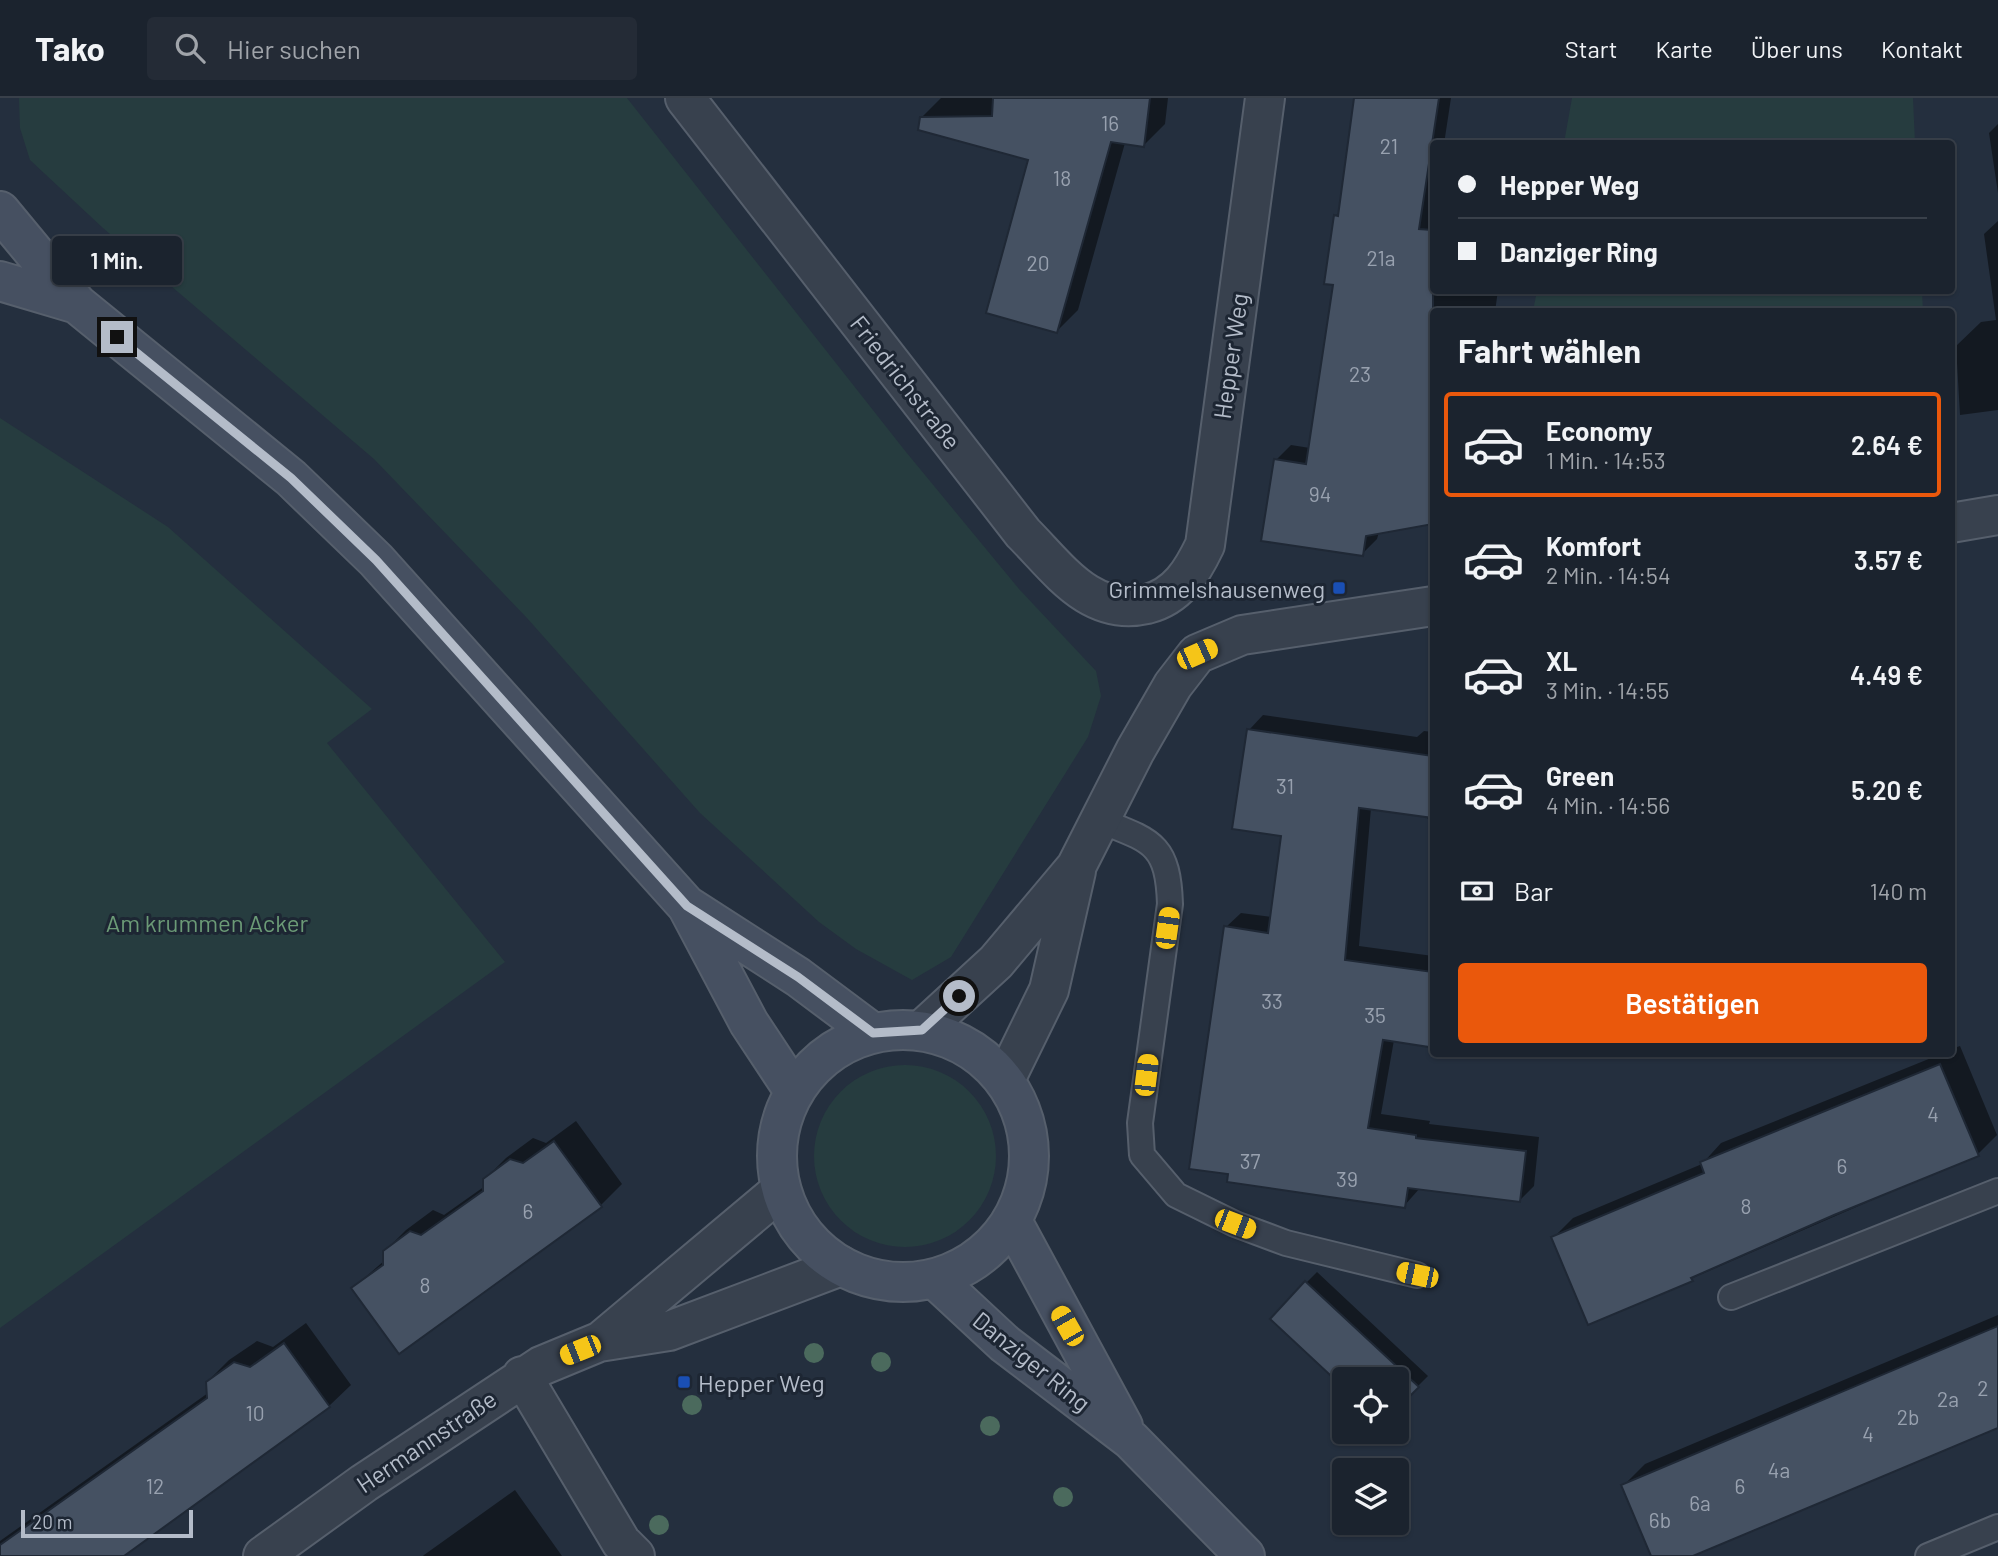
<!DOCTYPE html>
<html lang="de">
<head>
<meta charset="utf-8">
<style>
	body { margin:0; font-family:Barlow,sans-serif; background:#242b36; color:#f1f3f6; height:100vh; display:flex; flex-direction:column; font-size:26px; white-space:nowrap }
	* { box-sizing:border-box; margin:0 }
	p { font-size:23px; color:#a0a4aa }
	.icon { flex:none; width:38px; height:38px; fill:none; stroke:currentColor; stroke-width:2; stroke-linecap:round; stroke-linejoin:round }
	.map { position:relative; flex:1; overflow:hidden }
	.panel { position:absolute; left:1430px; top:210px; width:525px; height:749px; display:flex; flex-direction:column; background:#1b232e; border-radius:7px; box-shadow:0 2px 5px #0004,0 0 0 2px #39404a }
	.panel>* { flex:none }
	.banner { position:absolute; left:1430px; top:42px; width:525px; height:154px; border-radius:7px; box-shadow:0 2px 5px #0004,0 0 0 2px #39404a; display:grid; align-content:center; height:154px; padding:0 28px; background:#1b232e }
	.tools { position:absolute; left:1332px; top:1269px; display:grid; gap:14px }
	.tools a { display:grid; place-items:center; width:77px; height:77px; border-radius:7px; background:#1b232e; box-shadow:0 2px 5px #0004,0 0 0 2px #39404a; font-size:35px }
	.scale { position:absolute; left:21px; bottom:18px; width:172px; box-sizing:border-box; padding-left:7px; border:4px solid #b4bcc9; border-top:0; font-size:19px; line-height:24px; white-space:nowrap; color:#b4bcc9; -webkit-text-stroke:5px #1d2633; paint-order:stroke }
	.end { position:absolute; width:32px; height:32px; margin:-16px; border:9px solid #b4bcc9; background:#111; box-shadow:0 0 0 4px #111 }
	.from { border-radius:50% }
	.bubble { position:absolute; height:49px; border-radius:7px; background:#1b232e; box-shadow:0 2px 5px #0004,0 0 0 2px #39404a; font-size:23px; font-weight:600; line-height:49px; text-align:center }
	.car { position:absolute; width:21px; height:42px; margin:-21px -10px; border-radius:9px; box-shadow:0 0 5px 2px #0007; background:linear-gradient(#f5c518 24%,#345 0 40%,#f5c518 0 76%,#345 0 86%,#f5c518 0) }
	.banner b { display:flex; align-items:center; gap:24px; height:66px; font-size:26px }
	.banner b+b { border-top:2px solid #39404a }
	.banner i { width:18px; height:18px; background:#f1f3f6 }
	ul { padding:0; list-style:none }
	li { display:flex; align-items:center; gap:21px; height:105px; margin:0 14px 10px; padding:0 14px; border:4px solid transparent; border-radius:7px }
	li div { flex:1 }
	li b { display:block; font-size:26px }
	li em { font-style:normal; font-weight:600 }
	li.active { border-color:#ea580c }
	li>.icon { width:63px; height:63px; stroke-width:1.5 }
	h2 { padding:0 28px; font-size:32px; line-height:84px }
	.pay { display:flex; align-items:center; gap:18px; height:77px; padding:0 28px; font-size:26px }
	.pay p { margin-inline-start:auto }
	.primary-button { display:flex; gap:14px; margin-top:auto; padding:14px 28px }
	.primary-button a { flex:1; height:80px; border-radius:7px; background:#ea580c; color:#fff; font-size:28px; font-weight:600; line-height:80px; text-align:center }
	header { display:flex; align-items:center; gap:42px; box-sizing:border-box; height:98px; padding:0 35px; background:#1b232e; border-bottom:2px solid #39404a }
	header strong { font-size:33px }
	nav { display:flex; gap:38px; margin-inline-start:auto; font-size:24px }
	.search { width:490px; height:63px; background:#242b36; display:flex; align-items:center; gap:18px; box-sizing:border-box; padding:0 24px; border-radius:7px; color:#a0a4aa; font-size:26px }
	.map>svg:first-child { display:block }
	.green { fill:#263c3f }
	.shadow { fill:#0007 }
	.building { fill:#455162; stroke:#1f2835; stroke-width:2 }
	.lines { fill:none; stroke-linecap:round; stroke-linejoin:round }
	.lane-casing { stroke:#565f6c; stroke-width:28 }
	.street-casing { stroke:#565f6c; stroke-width:42 }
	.secondary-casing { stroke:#565f6c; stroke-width:42 }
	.lane { stroke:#38414e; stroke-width:24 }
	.street { stroke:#38414e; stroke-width:38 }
	.secondary { stroke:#465061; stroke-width:38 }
	.tree { fill:#4b6a5d }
	.route { stroke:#b4bcc9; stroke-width:9 }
	.transit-dot { fill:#1a4fb4; stroke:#1d2633; stroke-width:2.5 }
	.labels { text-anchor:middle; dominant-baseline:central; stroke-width:6; stroke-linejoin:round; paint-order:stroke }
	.number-label { font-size:21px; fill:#98a1af }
	.street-label { font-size:24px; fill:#b4bcc9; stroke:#1d2633 }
	.poi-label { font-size:24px; fill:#b4bcc9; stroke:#1d2633; text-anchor:end }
	.park-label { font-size:24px; fill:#6b9a76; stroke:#1d2633 }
</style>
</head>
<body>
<header>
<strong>Tako</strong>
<div class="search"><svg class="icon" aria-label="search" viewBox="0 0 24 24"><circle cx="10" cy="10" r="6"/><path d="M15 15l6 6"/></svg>Hier suchen</div>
<nav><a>Start</a><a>Karte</a><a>Über uns</a><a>Kontakt</a></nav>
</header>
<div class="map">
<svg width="1998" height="1458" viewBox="0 0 1998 1458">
	<rect width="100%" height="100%" fill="#242f3e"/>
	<path class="green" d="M19,0H627L906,354L1019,491L1096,573L1101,598L1088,639L951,859L912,882L856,851L819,824L700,715L527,520L374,361L103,130L30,62L20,30Z
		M1572,0H1913L1915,45H1564Z
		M1537,193H1922L1923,213H1533Z
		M0,320L168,429L372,611L327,645L505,864L0,1230Z
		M814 1058a91 91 0 1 1 182 0a91 91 0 1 1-182 0Z"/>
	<path class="shadow" d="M941,0H1168L1165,26L1144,47L1125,45L1078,212L1057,233L1030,61L921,20Z
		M1355,0H1451L1444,46H1433V192H1498L1495,214H1433V424L1379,434L1377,441L1362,456L1276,362L1291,347L1310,350L1335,186V118L1340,114Z
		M1998,26V95L1989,35Z
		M1998,123V312L1960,317L1956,248L1981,224L1996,222L1984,136Z
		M1263,617L1417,639L1424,633L1433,634V728L1426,718L1371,710L1359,848L1433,858V941L1428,947L1394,942L1381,1016L1430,1023L1429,1026L1539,1039L1534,1088L1520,1102L1420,1090L1404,1108L1226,829L1241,815L1272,819L1283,736L1249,632Z
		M1960,948L1997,1037L1978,1056L1589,1225L1553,1140L1573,1120L1702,1066L1721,1045L1941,956H1951V951Z
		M576,1023L622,1086L601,1107L353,1190L385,1162L384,1154L406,1132L433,1112L444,1117L485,1088L484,1082L506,1060L533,1040L546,1045Z
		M1317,1174L1428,1278L1396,1310V1281H1344V1287L1306,1185Z
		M1998,1217V1329L1688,1458H1653L1623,1388L1645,1366Z
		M306,1225L351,1287L329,1308L122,1458H0V1443L208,1295L207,1284L229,1262L257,1243L273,1249Z
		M515,1392L562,1458H423L424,1457Z"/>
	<path class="building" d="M993,0H1150L1144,49L1111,44L1057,235L986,215L1028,62L918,32L920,19L992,18Z
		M1354,0H1439L1419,131L1433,132V426L1366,438L1363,458L1261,443L1274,361L1306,366L1333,187L1324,186L1334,117L1338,118Z
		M1247,631L1433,658V720L1359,710L1345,862L1433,874V917L1429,949L1383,942L1368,1030L1416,1037V1040L1526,1053L1520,1104L1408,1090L1405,1110L1227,1084L1228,1076L1189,1071L1224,828L1268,835L1281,738L1232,731Z
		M1940,966L1979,1058L1834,1117L1691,1180L1693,1183L1588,1227L1551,1139L1704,1075L1700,1064Z
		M554,1043L602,1109L399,1256L351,1190L383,1167V1153L410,1133L421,1137L483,1093V1081L510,1061L523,1065Z
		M1305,1183L1419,1289L1396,1312V1281H1344V1290L1270,1221Z
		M1998,1228V1330L1693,1458H1651L1621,1387Z
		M284,1245L330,1309L124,1458H0V1447L207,1300L206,1284L234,1264L250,1269Z"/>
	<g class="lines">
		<defs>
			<path id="lane" d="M1101,723C1152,743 1168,746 1170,806L1140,1025L1142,1057L1176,1097L1235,1126L1286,1145L1417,1177
				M1731,1199L1998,1093
				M1928,1458L1998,1429"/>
			<path id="street" d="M685,0L1023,435C1059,471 1090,519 1147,506C1178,498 1192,474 1205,447L1265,0
				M1951,425L1998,417
				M922,932L996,864L1076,769L1135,653L1173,587L1197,556L1242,537L1433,508
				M1005,982L1049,892L1076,773
				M601,1243L781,1092
				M522,1278L621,1444L635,1458
				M263,1458L364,1385L541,1268L599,1244L669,1233L841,1168"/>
			<path id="secondary" d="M0,113L77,206L291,380L376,462L687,808L749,925L794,993
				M0,183L77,206
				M689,809L798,879L873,935
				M777 1058a126 126 0 1 1 252 0a126 126 0 1 1-252 0Z
				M1012,1123L1123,1328
				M935,1181L1005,1246L1131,1342L1245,1458"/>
		</defs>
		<use href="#lane" class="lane-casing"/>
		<use href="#street" class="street-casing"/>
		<use href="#secondary" class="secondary-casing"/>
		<use href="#lane" class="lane"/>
		<use href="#street" class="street"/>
		<use href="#secondary" class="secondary"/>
	</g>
	<g class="tree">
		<circle cx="814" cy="1255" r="10"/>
		<circle cx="881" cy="1264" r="10"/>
		<circle cx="692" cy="1307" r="10"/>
		<circle cx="990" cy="1328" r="10"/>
		<circle cx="1063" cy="1399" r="10"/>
		<circle cx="659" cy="1427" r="10"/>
	</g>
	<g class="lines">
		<path class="route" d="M117,239L291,380L376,462L687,808L798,879L873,935L922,932L959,898"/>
	</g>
	<g class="transit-dot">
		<rect x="1332" y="483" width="14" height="14" rx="3.5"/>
		<rect x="677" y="1277" width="14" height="14" rx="3.5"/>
	</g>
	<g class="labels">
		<g class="number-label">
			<text x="1110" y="24">16</text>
			<text x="1389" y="47">21</text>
			<text x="1062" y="79">18</text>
			<text x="1381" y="159">21a</text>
			<text x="1038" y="164">20</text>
			<text x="1360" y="275">23</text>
			<text x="1320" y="395">94</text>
			<text x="1285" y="687">31</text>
			<text x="1272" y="902">33</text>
			<text x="1375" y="916">35</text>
			<text x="1933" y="1015">4</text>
			<text x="1250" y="1062">37</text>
			<text x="1842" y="1067">6</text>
			<text x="1347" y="1080">39</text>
			<text x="1746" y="1107">8</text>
			<text x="528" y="1112">6</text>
			<text x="425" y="1186">8</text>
			<text x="1983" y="1289">2</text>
			<text x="1948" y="1300">2a</text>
			<text x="255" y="1314">10</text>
			<text x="1908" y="1318">2b</text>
			<text x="1868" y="1335">4</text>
			<text x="1779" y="1371">4a</text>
			<text x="155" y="1387">12</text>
			<text x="1740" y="1387">6</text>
			<text x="1700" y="1404">6a</text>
			<text x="1660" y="1421">6b</text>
		</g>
		<g class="street-label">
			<text transform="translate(1230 258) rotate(-82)">Hepper Weg</text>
			<text transform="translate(906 284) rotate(52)">Friedrichstraße</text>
			<text transform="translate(1032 1263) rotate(39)">Danziger Ring</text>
			<text transform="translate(426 1343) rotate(-34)">Hermannstraße</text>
		</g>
		<g class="poi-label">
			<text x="1325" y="490">Grimmelshausenweg</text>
			<text x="698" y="1284" text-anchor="start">Hepper Weg</text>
		</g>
		<g class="park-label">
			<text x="207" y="824">Am krummen Acker</text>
		</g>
	</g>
</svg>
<div class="tools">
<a><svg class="icon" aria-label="locate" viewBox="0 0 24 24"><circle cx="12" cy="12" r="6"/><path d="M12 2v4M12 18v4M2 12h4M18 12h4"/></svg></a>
<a><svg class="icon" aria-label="layers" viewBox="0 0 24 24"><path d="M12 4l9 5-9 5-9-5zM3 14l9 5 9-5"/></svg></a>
</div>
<div class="scale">20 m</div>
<i class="end from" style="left:959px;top:898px"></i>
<i class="end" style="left:117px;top:239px"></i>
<div class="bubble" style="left:52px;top:138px;width:130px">1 Min.</div>
<i class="car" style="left:1197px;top:556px;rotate:66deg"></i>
<i class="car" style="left:1167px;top:830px;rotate:8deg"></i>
<i class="car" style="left:1146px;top:977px;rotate:7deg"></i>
<i class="car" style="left:1235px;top:1126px;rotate:111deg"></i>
<i class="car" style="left:1417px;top:1177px;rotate:282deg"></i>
<i class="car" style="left:1067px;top:1228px;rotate:330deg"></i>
<i class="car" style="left:580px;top:1252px;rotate:248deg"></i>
<div class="banner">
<b><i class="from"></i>Hepper Weg</b>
<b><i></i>Danziger Ring</b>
</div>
<section class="panel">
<h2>Fahrt wählen</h2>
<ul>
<li class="active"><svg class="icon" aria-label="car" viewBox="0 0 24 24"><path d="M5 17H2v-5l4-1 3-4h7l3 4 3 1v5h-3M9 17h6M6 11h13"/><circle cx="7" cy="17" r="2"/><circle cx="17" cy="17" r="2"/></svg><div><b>Economy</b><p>1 Min. · 14:53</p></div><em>2.64 €</em></li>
<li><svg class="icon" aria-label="car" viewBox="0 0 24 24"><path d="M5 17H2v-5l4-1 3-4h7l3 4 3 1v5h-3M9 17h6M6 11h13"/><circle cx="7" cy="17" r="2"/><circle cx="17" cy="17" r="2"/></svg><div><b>Komfort</b><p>2 Min. · 14:54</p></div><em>3.57 €</em></li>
<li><svg class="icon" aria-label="car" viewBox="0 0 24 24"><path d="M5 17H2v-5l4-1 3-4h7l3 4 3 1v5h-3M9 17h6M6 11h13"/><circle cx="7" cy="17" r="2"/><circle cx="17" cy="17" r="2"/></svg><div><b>XL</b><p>3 Min. · 14:55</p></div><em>4.49 €</em></li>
<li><svg class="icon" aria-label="car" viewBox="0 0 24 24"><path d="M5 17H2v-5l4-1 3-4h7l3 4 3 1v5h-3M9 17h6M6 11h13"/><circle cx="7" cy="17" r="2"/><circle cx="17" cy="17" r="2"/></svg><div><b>Green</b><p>4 Min. · 14:56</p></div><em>5.20 €</em></li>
</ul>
<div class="pay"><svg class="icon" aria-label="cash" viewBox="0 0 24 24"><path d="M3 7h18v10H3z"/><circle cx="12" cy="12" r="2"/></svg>Bar<p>140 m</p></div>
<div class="primary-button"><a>Bestätigen</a></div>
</section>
</div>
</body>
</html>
